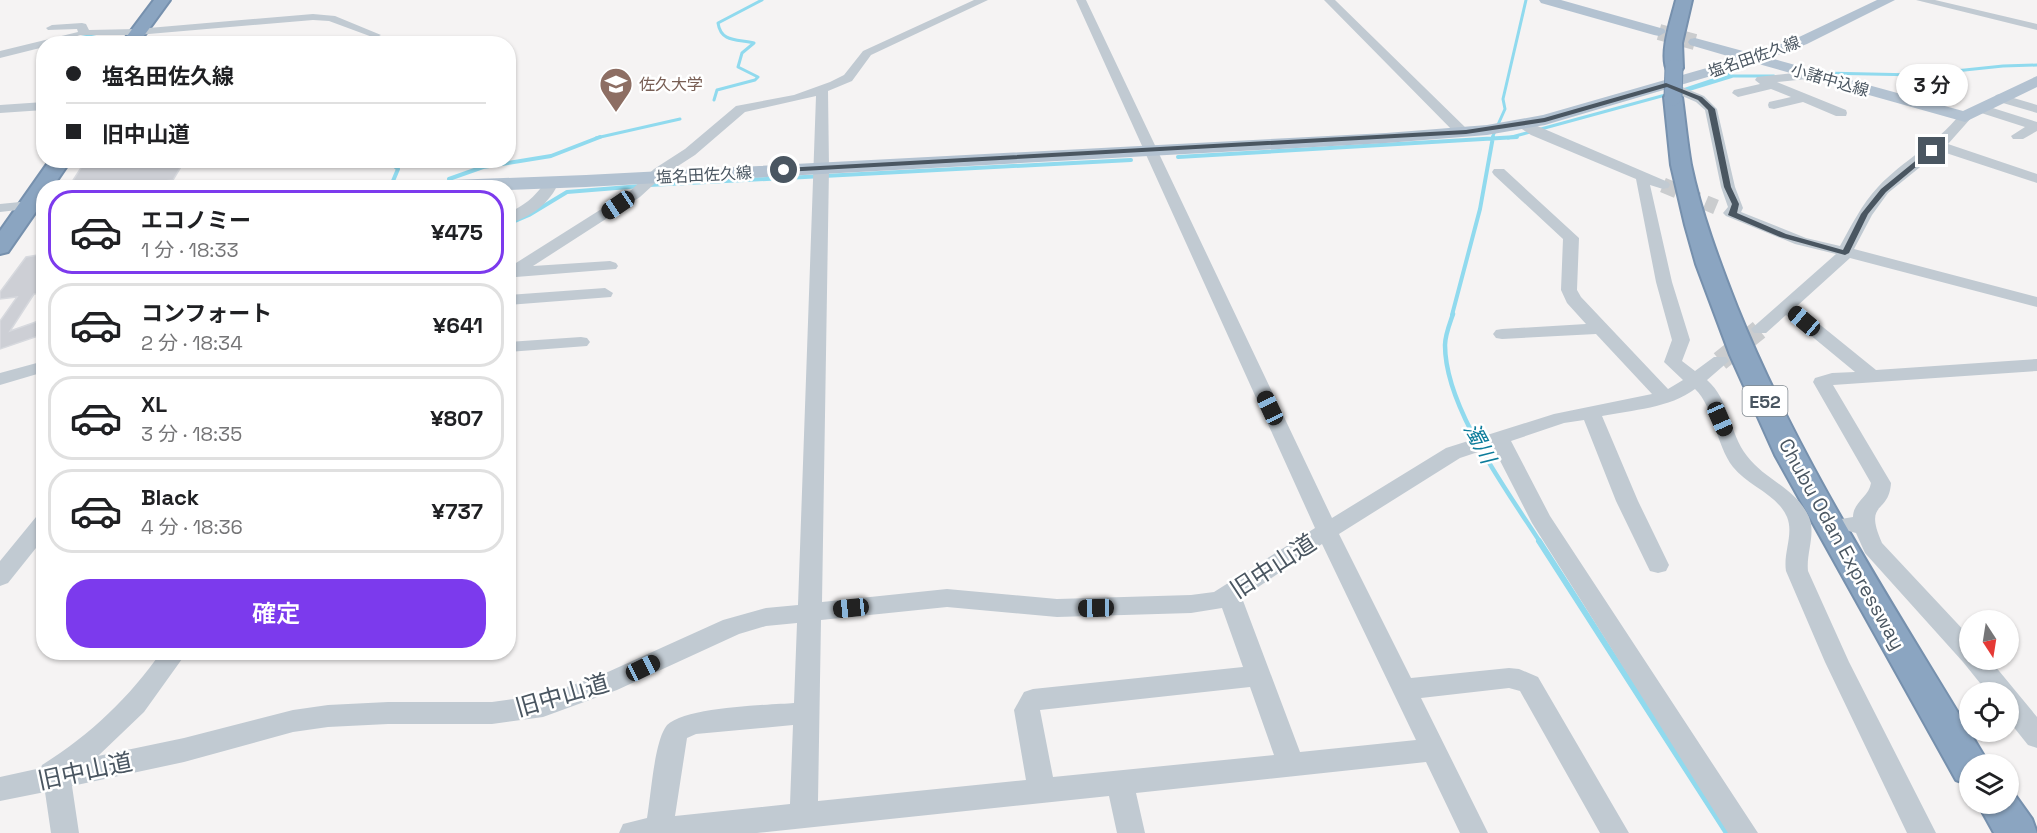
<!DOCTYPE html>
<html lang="ja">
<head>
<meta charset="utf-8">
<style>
	body { margin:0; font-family:"Space Grotesk","Noto Sans JP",sans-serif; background:#f2f2f2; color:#202124; height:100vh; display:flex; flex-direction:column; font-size:22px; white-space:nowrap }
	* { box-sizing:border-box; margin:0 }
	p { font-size:20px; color:#757577 }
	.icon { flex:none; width:33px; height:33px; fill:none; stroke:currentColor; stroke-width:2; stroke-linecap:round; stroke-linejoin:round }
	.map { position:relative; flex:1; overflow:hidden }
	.sheet { position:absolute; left:36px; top:180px; width:480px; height:480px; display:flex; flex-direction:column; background:#fff; border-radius:24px; box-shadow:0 2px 4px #0004 }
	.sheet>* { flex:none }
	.banner { position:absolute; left:36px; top:36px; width:480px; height:132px; border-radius:24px; box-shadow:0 2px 4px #0004; display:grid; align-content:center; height:132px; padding:0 30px; background:#fff }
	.needle { width:39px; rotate:168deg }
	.buttons { position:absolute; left:1959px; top:610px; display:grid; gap:12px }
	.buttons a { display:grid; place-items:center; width:60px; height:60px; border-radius:50%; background:#fff; box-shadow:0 2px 4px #0004; font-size:30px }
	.end { position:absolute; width:27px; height:27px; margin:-14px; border:8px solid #4a5661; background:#fff; box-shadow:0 0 0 3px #fff }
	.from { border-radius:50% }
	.bubble { position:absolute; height:42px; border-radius:21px; background:#fff; box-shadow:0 2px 4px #0004; font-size:20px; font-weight:600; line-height:42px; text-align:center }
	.car { position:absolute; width:18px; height:36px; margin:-18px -9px; border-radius:8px; box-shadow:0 0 4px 2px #0007; background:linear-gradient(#222 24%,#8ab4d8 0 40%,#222 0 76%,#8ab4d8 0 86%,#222 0) }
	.banner b { display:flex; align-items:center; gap:21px; height:57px; font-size:22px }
	.banner b+b { border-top:2px solid #e0e0e0 }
	.banner i { width:15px; height:15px; background:#202124 }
	ul { padding:10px 0 0; list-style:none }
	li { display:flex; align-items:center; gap:18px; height:84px; margin:0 12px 9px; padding:0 18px; border:3px solid #e0e0e0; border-radius:24px }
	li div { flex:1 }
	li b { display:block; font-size:22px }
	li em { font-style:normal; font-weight:600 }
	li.current { border-color:#7c3aed }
	li>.icon { width:54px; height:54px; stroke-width:1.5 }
	.action { display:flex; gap:12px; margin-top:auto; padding:12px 30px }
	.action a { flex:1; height:69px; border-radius:24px; background:#7c3aed; color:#fff; font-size:24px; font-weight:600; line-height:69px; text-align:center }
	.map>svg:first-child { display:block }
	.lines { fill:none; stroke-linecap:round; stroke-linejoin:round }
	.stream-far3 { stroke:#90daee; stroke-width:3 }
	.stream-far2 { stroke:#90daee; stroke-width:4 }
	.stream-far1 { stroke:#90daee; stroke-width:4.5 }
	.stream { stroke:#90daee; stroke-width:6 }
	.canal { fill:#90daee; fill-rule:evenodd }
	.building { fill:#cdcfd5; stroke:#d7d9de; stroke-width:1.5 }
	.minor-tunnel-far1 { stroke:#caccce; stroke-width:15; stroke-dasharray:15 8; stroke-linecap:butt }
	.minor-tunnel { stroke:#caccce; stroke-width:20; stroke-dasharray:20 10; stroke-linecap:butt }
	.major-tunnel { stroke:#caccce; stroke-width:16; stroke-dasharray:16 8; stroke-linecap:butt }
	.highway-casing { stroke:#7690ad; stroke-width:4 }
	.minor { fill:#c1cad2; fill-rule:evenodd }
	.major { fill:#b3c2d1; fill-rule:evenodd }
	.highway { fill:#8ba5c1; fill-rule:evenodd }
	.highway-bridge-casing { stroke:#7690ad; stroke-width:19; stroke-linecap:butt }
	.highway-bridge { stroke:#8ba5c1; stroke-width:17 }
	.route { fill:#4a5661 }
	.labels { text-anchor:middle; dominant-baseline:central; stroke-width:5; stroke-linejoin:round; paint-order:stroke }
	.far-street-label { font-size:16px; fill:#4a5661; stroke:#fff }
	.far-education-label { font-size:16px; fill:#785e54; stroke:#fff; text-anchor:start }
	.shield { fill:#fff; stroke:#808990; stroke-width:1.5 }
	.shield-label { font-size:18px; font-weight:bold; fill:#4a5661 }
	.street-label { font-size:20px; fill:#4a5661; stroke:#fff }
	.water-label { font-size:21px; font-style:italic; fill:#0c7c9b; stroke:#fff }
	.near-street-label { font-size:24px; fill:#4a5661; stroke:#fff }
</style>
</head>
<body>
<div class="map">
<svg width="2037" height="833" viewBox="0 0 2037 833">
	<rect width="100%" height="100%" fill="#f5f3f3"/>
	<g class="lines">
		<path class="stream-far3" d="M63,41L89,36L117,42
			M1823,73L1917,75L2003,66L2037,65
			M1729,76H1774
			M714,100L717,90L755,80L758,77L738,67L742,53L754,43C738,39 721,43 718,23L762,0
			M596,138L680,119
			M1492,138L1505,109L1503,99L1526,0
			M1508,138L1669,94"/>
		<path class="stream-far2" d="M1178,157L1517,137
			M387,160L398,169L393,181
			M449,179L483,167L551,156L600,137
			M649,185L1131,160
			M508,224L529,215L567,192L641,186
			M1452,315L1480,209L1493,137"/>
		<path class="stream-far1" d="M1453,314C1450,323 1445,335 1445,345C1445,408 1507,490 1540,542"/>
		<path class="stream" d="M1539,541L1727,833"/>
		<path class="canal" d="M1729,73L1734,76L1732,78L1683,93L1678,90Z"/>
	</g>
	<path class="building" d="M86,160H185L173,180L106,188H68Z
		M44,254V293L34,294L10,331L44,319V334L0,349V321L17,297L0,299V292L26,257Z"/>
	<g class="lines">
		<path class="minor-tunnel-far1" d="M1663,185L1716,207"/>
		<path class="minor-tunnel" d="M1720,361L1760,329"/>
		<path class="major-tunnel" d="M1659,32L1695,42"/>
		<defs>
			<path id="highway" d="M154,0H170L138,44H121Z
				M1676,0H1692L1682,43L1683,68L1680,72H1668C1658,56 1672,17 1676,0Z
				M1673,91L1679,93L1682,97C1685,119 1687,142 1691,165C1701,213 1719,261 1737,307C1801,466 1897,610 1984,756L1988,765H1970V785L1956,780L1775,455L1730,355L1696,264L1685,225L1671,165L1664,97L1667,93Z
				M50,160H71L52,188H44V200L8,252L0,254V231Z
				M2008,790L2012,791L2032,819L2037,833H1994L1978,804H2008Z"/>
		</defs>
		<use href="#highway" class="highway-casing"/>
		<path class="minor" d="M974,0H988L871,55L852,81L828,91L829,168L822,602L947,589L1057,599L1191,595L1214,592L1315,528L1076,0H1086L1332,518L1446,448L1554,414L1652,394L1596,334L1502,339L1496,338L1493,334L1496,330L1502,329L1586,324L1567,303L1561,290L1563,239L1494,175L1492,172L1494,169H1504L1579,238L1577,290L1581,297L1668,389L1683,380L1664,362L1672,340L1656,282L1636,179L1531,135L1516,125L1523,121L1528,122L1668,182L1670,185L1668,188L1663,189L1650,185L1672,282L1690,340L1682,361L1695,371L1714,357H1726L1729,361L1707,380C1730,400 1729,433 1747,456C1765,480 1796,488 1809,517C1816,534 1806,553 1808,571L1849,662L1936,833H1907L1825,662L1786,571C1783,553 1794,534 1787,517C1777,494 1748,486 1733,467C1716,445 1714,407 1695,389C1670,408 1632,410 1602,416L1638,501L1669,565L1666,571L1658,573L1650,571L1647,565L1616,501L1584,420L1564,423L1511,441L1550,516L1758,833H1728L1532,523L1493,447L1460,458L1339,534L1411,678L1509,668L1519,669L1538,677L1629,833H1600L1520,691L1509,688L1421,698L1488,833H1460L1426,762L1136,793L1145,833H1117L1109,796L757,833H619L623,824L647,818C651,795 654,746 665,728C677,707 769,705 794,703L797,623L766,626L739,634L617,690L543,717L492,724H388L328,727L293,732L184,762L72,786L79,833H51L45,792L0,801V777L41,768L42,765C90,735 129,698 161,652H187L144,712L98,756L184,738L293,710L328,705L388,702H492L543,695L599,676L723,620L766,608L798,605L816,96L745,112L695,155L664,175L640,197L533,266L610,261L616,263L618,266L616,269L516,277L508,280V268L630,191L654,169L685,149L736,106L794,95L830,82L844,75L863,51ZM1322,544L1416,740L1300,752L1242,598ZM947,607L1057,617L1191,613L1222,608L1243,667L1033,689L1024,692L1014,710L1026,780L818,801L821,620ZM1250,687L1274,755L1053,777L1040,710ZM793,725L790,804L675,816L687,738L696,734Z
			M1324,0H1335L1468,130L1470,133L1468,136H1458Z
			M1916,0H1935L2037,24V30Z
			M313,14L335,16L381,35L375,38L329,21L313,20L137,35H80L56,44H44V47L0,58V51L78,32L77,29L48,30L46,28L52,25L82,23L86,24L89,30L137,29Z
			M1812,71L1818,75L1816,78L1777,82L1846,110L1847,113L1846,116H1836L1803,102L1774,109L1769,108L1768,105L1769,102L1791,97L1771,89L1738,97L1732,93L1734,90L1760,84L1755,80L1757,77Z
			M1668,81L1704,96L1717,109L1735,187L1743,208L1741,212L1806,238L1840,246C1851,226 1862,204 1878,187C1903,160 1936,145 1960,114H1970L1972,117L1948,144L2037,174V183L1940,151L1888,193L1872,215L1854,249L2037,297V307L1850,258L1797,306L1876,370L2037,359V371L1833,385L1891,483C1889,515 1863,500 1882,543L1970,637V660H1990L2037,717V748L2028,745L2008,720V693H1988L1963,662L1865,553L1856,533L1841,529L1838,524L1841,519L1853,517C1853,502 1869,497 1871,483L1813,382L1815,378L1832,373L1855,372L1786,315L1766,333H1754L1751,329L1836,254L1795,244L1726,216L1723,213L1728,207L1721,187L1705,110L1696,102L1664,88L1662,85Z
			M2000,94L2037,105V113L1996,101L1994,98L1996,95Z
			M44,102V110L0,113V105Z
			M1980,104L2037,122V131L2023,139H2013L2011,136L2025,127L1975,111L1974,108Z
			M552,178L559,182C550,203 531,218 508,223V213C527,204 536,196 547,179Z
			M30,201L37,205L35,208L0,212V204Z
			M605,288L613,293L611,297L508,305V295Z
			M581,337L587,338L590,342L587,346L508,352V342Z
			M44,361V372L0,385V373Z
			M44,514V538L8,583L0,586V561L36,517Z"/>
		<path class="major" d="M1539,0H1561L1664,29L1666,32L1659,36L1654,35L1541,3Z
			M1877,0H1895L1807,44L1770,58L1963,111L2037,76V87L1965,122L1755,63L1545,125L1487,135L1386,143L586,187L508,190V188H235L237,184L244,182L452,180L586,175L1386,133L1487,125L1543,115L1738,59L1690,45L1688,42L1690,39L1695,38L1754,54L1797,38Z"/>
		<use href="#highway" class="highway"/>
		<defs>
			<path id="highway-bridge" d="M1673,97L1674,68"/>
		</defs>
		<use href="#highway-bridge" class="highway-bridge-casing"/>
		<use href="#highway-bridge" class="highway-bridge"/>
	</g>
	<path class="route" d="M1666,83L1702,97L1715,109L1731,187L1739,204L1737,213L1786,234L1843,250L1861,214L1881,189L1930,149L1935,151L1886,192L1868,214L1849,253L1845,255L1780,237L1728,215L1732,204L1724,187L1708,110L1698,100L1667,87L1545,122L1466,134L784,172L781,170L784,168L1466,130L1544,118Z"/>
	<defs>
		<symbol id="university-pin" viewBox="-11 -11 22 30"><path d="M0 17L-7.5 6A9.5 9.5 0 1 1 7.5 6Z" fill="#8d6e63" stroke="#fff"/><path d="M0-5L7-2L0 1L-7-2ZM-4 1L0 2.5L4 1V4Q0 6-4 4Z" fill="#fff"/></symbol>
	</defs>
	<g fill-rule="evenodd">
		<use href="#university-pin" x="597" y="65" width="38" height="52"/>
	</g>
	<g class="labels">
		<g class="far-street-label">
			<text transform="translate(1754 57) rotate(-19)">塩名田佐久線</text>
			<text transform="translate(1830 80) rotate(16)">小諸中込線</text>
			<text transform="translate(704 175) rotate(-3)">塩名田佐久線</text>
		</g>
		<g class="far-education-label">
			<text x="639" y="84">佐久大学</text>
		</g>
		<rect class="shield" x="1742.5" y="386" width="45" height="30" rx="4.5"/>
		<g class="shield-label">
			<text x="1765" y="401">E52</text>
		</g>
		<g class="street-label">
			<text transform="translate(1842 544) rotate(61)">Chubu Odan Expressway</text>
		</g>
		<g class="water-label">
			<text transform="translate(1480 443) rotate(62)">濁川</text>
		</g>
		<g class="near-street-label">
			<text transform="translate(1273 566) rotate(-33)">旧中山道</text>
			<text transform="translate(562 695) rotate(-16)">旧中山道</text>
			<text transform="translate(85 771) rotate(-12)">旧中山道</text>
		</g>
	</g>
</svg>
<div class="buttons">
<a><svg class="needle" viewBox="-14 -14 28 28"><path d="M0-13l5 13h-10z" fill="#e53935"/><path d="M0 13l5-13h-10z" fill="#757577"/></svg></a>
<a><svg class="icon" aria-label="locate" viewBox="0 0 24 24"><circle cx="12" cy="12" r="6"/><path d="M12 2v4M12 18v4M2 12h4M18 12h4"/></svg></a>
<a><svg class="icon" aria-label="layers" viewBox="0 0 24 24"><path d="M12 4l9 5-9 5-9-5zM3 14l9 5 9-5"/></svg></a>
</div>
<i class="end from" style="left:784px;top:170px"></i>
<i class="end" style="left:1932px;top:151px"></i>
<div class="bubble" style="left:1896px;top:64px;width:72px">3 分</div>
<i class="car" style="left:618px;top:205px;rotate:236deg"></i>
<i class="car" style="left:1804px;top:321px;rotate:310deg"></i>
<i class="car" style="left:1270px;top:408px;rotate:335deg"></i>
<i class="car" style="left:1720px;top:419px;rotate:156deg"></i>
<i class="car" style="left:851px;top:608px;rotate:264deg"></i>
<i class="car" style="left:1096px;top:608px;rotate:269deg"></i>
<i class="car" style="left:643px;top:668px;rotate:64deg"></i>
<div class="banner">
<b><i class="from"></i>塩名田佐久線</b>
<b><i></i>旧中山道</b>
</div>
<section class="sheet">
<ul>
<li class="current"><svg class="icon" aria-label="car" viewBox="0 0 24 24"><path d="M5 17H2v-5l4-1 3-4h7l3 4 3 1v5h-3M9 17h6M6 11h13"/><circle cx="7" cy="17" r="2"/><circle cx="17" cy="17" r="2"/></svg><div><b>エコノミー</b><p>1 分 · 18:33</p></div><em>¥475</em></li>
<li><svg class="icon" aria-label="car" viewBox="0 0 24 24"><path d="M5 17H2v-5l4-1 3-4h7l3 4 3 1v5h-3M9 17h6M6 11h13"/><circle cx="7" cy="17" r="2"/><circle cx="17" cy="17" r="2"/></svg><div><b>コンフォート</b><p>2 分 · 18:34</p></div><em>¥641</em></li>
<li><svg class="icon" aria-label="car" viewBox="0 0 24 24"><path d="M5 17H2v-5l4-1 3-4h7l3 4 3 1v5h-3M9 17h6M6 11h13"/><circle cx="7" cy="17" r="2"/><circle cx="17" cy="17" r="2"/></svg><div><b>XL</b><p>3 分 · 18:35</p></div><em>¥807</em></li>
<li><svg class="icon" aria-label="car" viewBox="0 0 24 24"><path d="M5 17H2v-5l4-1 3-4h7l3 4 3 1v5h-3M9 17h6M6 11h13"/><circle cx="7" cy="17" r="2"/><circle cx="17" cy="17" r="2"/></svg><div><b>Black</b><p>4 分 · 18:36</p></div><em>¥737</em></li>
</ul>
<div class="action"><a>確定</a></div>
</section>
</div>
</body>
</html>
